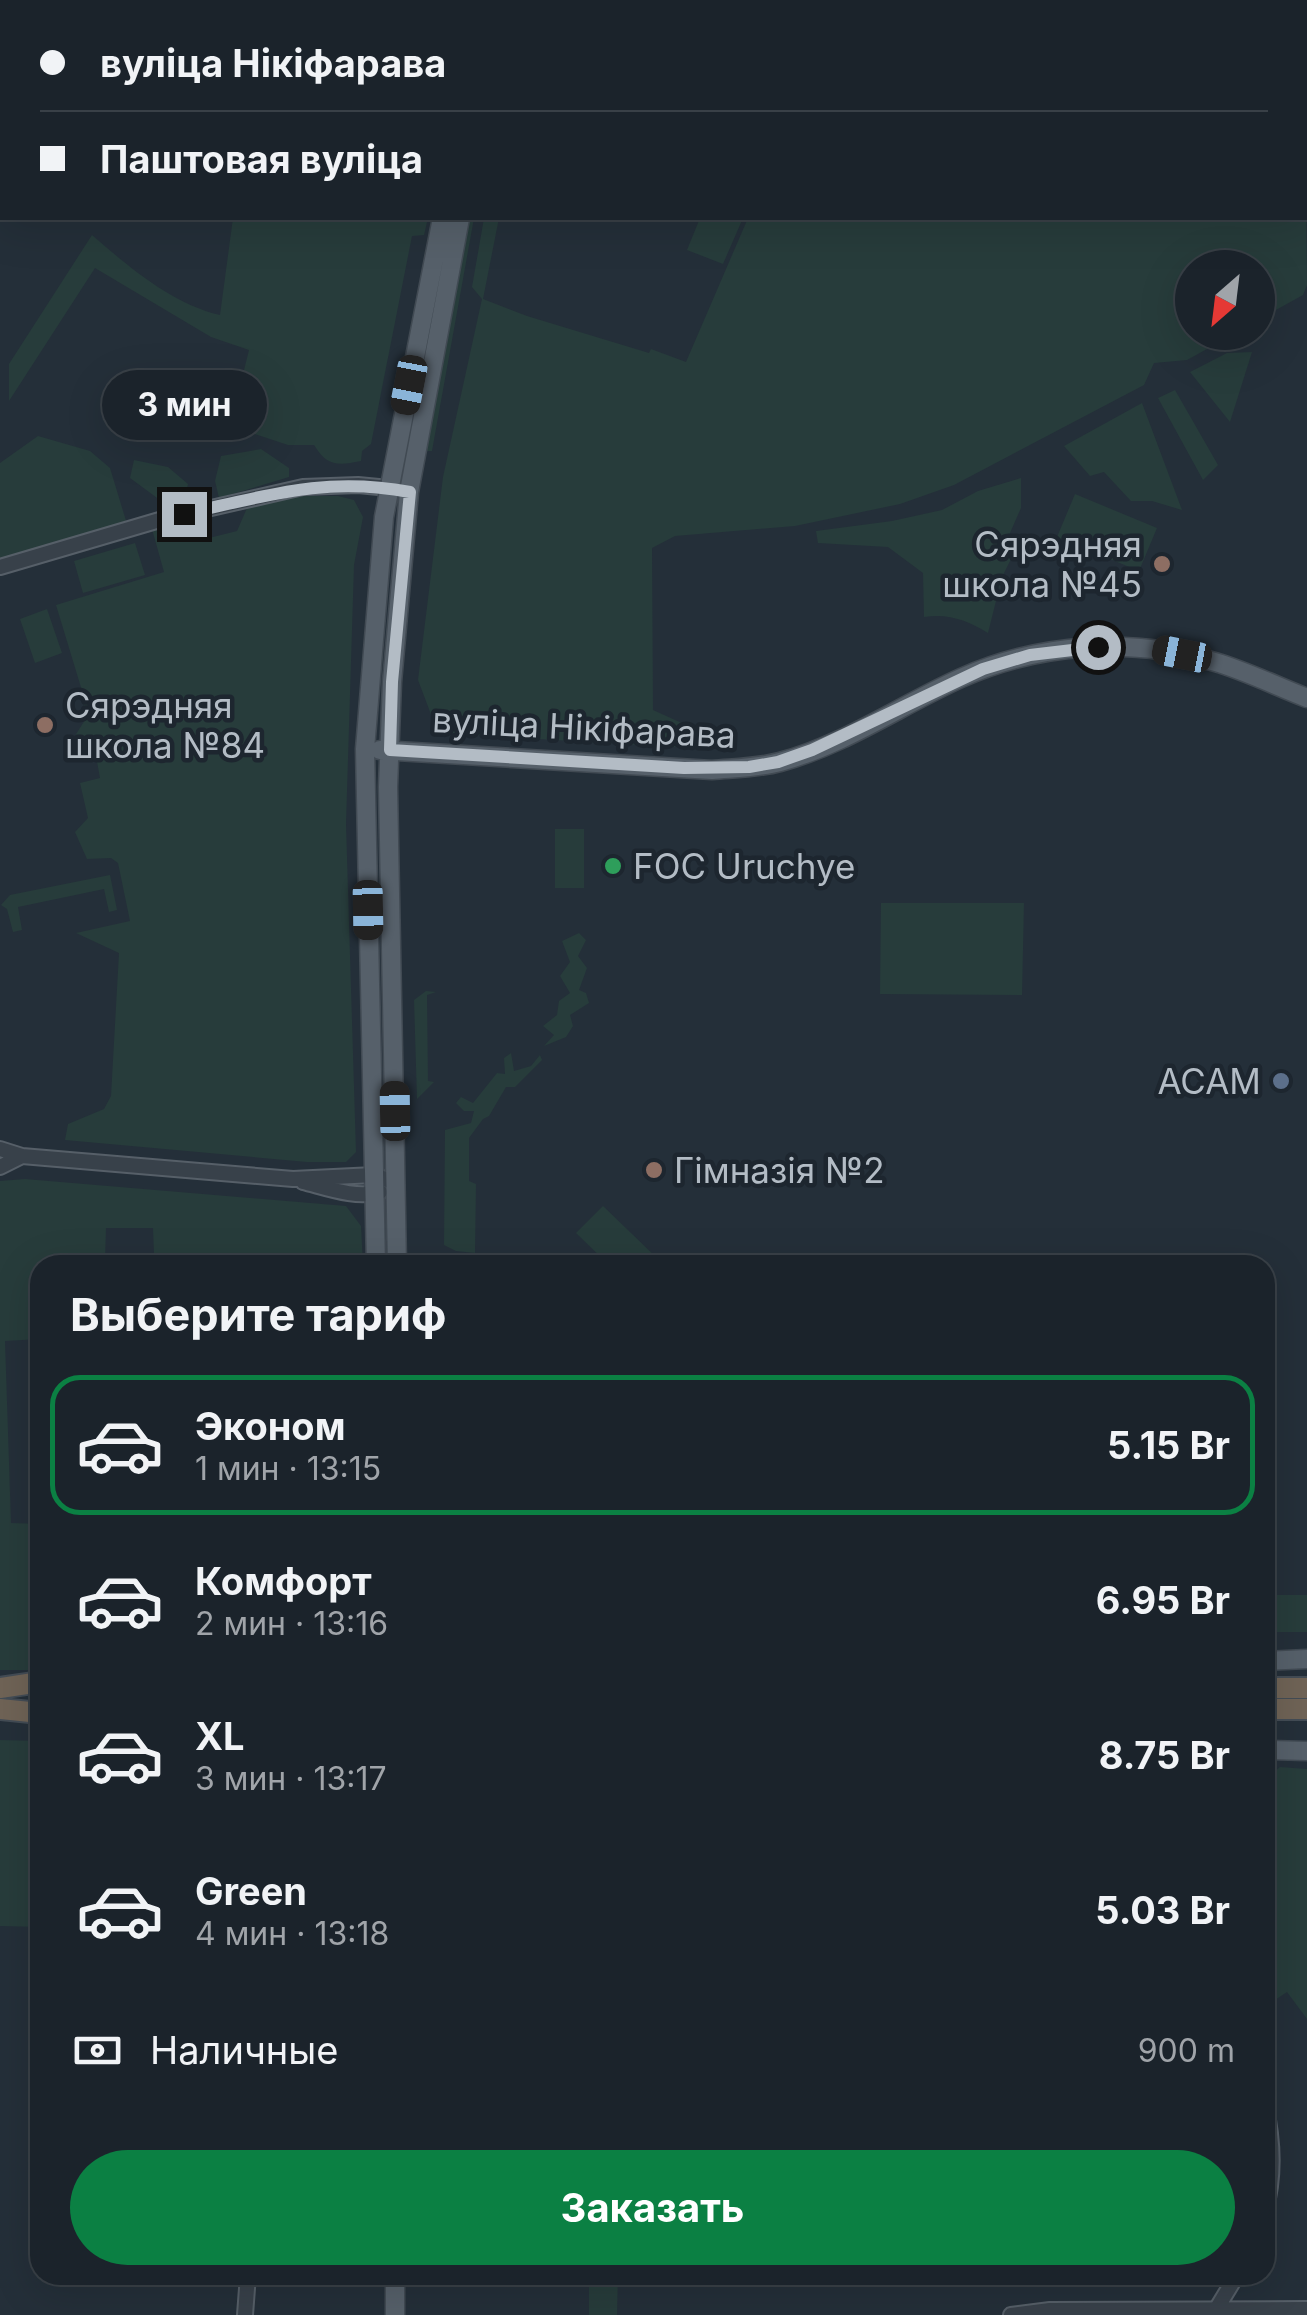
<!DOCTYPE html>
<html lang="ru">
<head>
<meta charset="utf-8">
<style>
	body { margin:0; font-family:Inter,sans-serif; background:#242b33; color:#f1f3f6; height:100vh; display:flex; flex-direction:column; font-size:38px; white-space:nowrap }
	* { box-sizing:border-box; margin:0 }
	p { font-size:32px; color:#a0a4a9 }
	.icon { flex:none; width:55px; height:55px; fill:none; stroke:currentColor; stroke-width:2; stroke-linecap:round; stroke-linejoin:round }
	.map { position:relative; flex:1; overflow:hidden }
	.drawer { position:absolute; left:30px; top:1255px; width:1245px; height:1030px; display:flex; flex-direction:column; background:#1b232b; border-radius:30px; box-shadow:0 10px 40px #0002,0 0 0 2px #394047 }
	.drawer>* { flex:none }
	.top-card { position:absolute; left:0px; top:0px; width:1308px; height:220px; box-shadow:0 10px 40px #0002,0 0 0 2px #394047; display:grid; align-content:center; height:220px; padding:0 40px; background:#1b232b }
	.needle { width:65px; rotate:208deg }
	.buttons { position:absolute; left:1175px; top:250px; display:grid; gap:20px }
	.buttons a { display:grid; place-items:center; width:100px; height:100px; border-radius:50%; background:#1b232b; box-shadow:0 10px 40px #0002,0 0 0 2px #394047; font-size:50px }
	.end { position:absolute; width:45px; height:45px; margin:-22px; border:12px solid #b3bcc5; background:#111; box-shadow:0 0 0 5px #111 }
	.from { border-radius:50% }
	.bubble { position:absolute; height:70px; border-radius:35px; background:#1b232b; box-shadow:0 10px 40px #0002,0 0 0 2px #394047; font-size:32px; font-weight:700; line-height:70px; text-align:center }
	.car { position:absolute; width:30px; height:60px; margin:-30px -15px; border-radius:12px; box-shadow:0 0 8px 2px #0007; background:linear-gradient(#222 24%,#8ab4d8 0 40%,#222 0 76%,#8ab4d8 0 86%,#222 0) }
	.top-card b { display:flex; align-items:center; gap:35px; height:95px; font-size:38px }
	.top-card b+b { border-top:2px solid #394047 }
	.top-card i { width:25px; height:25px; background:#f1f3f6 }
	ul { padding:0; list-style:none }
	li { display:flex; align-items:center; gap:30px; height:140px; margin:0 20px 15px; padding:0 20px; border:5px solid transparent; border-radius:30px }
	li div { flex:1 }
	li b { display:block; font-size:38px }
	li em { font-style:normal; font-weight:700 }
	li.on { border-color:#0b8043 }
	li>.icon { width:90px; height:90px; stroke-width:1.5 }
	h2 { padding:0 40px; font-size:45px; line-height:120px }
	.pay { display:flex; align-items:center; gap:25px; height:110px; padding:0 40px; font-size:38px }
	.pay p { margin-inline-start:auto }
	.action { display:flex; gap:20px; margin-top:auto; padding:20px 40px }
	.action a { flex:1; height:115px; border-radius:60px; background:#0b8043; color:#fff; font-size:40px; font-weight:700; line-height:115px; text-align:center }
	.map>svg:first-child { display:block }
	.green { fill:#273c3b }
	.lines { fill:none; stroke-linecap:round; stroke-linejoin:round }
	.minor-casing { stroke:#565f68; stroke-width:18 }
	.major-casing { stroke:#414a53; stroke-width:21 }
	.highway-casing { stroke:#434c55; stroke-width:24 }
	.minor { stroke:#38414a; stroke-width:14 }
	.major { stroke:#56606a; stroke-width:18 }
	.highway { stroke:#6f6356; stroke-width:20 }
	.route { stroke:#b3bcc5; stroke-width:12 }
	.education-dot { fill:#8d6e63; stroke:#1d262f; stroke-width:4 }
	.leisure-dot { fill:#2e9e5b; stroke:#1d262f; stroke-width:4 }
	.service-dot { fill:#5c6f8a; stroke:#1d262f; stroke-width:4 }
	.labels { text-anchor:middle; dominant-baseline:central; stroke-width:9; stroke-linejoin:round; paint-order:stroke }
	.poi-label { font-size:35px; fill:#b3bcc5; stroke:#1d262f; text-anchor:start }
	.street-label { font-size:35px; fill:#b3bcc5; stroke:#1d262f }
</style>
</head>
<body>
<div class="map">
<svg width="1307" height="2315" viewBox="0 0 1307 2315">
	<rect width="100%" height="100%" fill="#242f39"/>
	<path class="green" d="M1305,65L1307,285L1303,295L1258,320V268H1192V332L1236,333L1187,360L1154,363L1144,385L954,485L900,504L795,526L675,536L652,548L653,710L684,724L675,747L438,733L418,680L443,477L482,299L472,287L484,218H499L483,299L527,316L649,353L651,349L686,362L748,218H1305Z
		M233,218H428L424,235L412,236L371,444L362,451L361,461C337,466 327,466 314,445H288L230,426L249,350L211,337L95,268L9,401V364L92,235C129,267 172,304 220,315Z
		M470,218H474L432,451H426Z
		M700,218H743L723,264L687,250Z
		M1252,352L1230,422L1190,372L1227,353Z
		M1175,390L1218,465L1203,480L1158,398Z
		M1142,403L1182,510L1152,501H1131L1104,472L1090,476L1064,446Z
		M38,436L90,451L110,468L127,524L0,560V463Z
		M261,449L289,468V477L219,498L215,481L221,456Z
		M134,460L168,467L188,484L185,497L168,506L130,478Z
		M1021,478V508L1010,533L1013,555L1002,577L988,633C967,620 948,613 924,617L923,573L888,547L818,543L816,531L892,521L942,510L978,491Z
		M1075,494L1157,528L1139,571L1057,537Z
		M297,496H338L354,500L363,517L354,565L346,824L356,1152L346,1162H307L65,1140L68,1124L104,1109L111,1096L119,953L76,933L130,921L118,863L111,858L87,859L75,832L88,818L80,783L100,778L96,756H71L66,750L85,720L83,694L56,605L164,572L152,529L187,520L193,542L237,531L247,508Z
		M135,543L145,575L83,593L74,561Z
		M47,609L62,653L35,663L20,619Z
		M555,829H584V888H555Z
		M110,875L117,910L109,912L104,889L18,907L22,930L13,932L7,909L1,905L10,895Z
		M881,903H1024L1022,995L880,994Z
		M579,933L586,940L578,956L587,968L579,990L586,993L589,1003L570,1015L573,1026L566,1037L544,1046L554,1035L543,1026L557,1015L559,1001L570,993L560,976L570,962L562,941Z
		M426,991L436,992L427,995L428,1081L434,1082L417,1099L414,1000Z
		M511,1053L514,1071L531,1066L540,1055L542,1060L515,1087H506L489,1116L483,1119L469,1138V1181L476,1184L475,1253L456,1251L444,1245L445,1130L471,1123L474,1111H464L456,1103L461,1097L473,1103L497,1073L505,1074L504,1058Z
		M25,1179L346,1206L361,1226L363,1265H160L154,1254L153,1228H106L105,1261L102,1265H40V1339L5,1341L11,1523L40,1524V1670H0V1181Z
		M603,1206L659,1260L654,1265H609L576,1233Z
		M1265,1595H1307V1632H1265Z
		M0,1740L40,1741V1927L0,1926Z
		M1280,1767L1307,1769V2019L1287,1992L1275,2000L1265,1987V1780Z
		M589,2275H618L617,2315H589Z"/>
	<g class="lines">
		<defs>
			<path id="minor" d="M0,567L163,519L303,487L358,485L389,488
				M0,1149L22,1156L293,1179L374,1175L396,1183
				M0,1167L22,1156
				M303,1182C327,1188 356,1199 380,1192
				M1265,2105C1273,2140 1275,2175 1265,2211
				M1214,2313L1237,2275
				M245,2315L248,2275
				M1011,2315L1050,2310L1307,2309"/>
			<path id="major" d="M484,2L485,0
				M502,2L503,0
				M380,750L712,770C735,768 758,768 780,762C844,745 901,705 961,678C1039,643 1132,637 1215,662C1246,671 1276,686 1307,698
				M376,1265L365,749L384,517L442,218
				M397,1265L388,787L392,682L409,492L460,218
				M1265,1661L1307,1659
				M1265,1750L1307,1751
				M395,2315V2275"/>
			<path id="highway" d="M0,1688L40,1682
				M1265,1688H1307
				M0,1709L40,1713
				M1265,1709H1307"/>
		</defs>
		<use href="#minor" class="minor-casing"/>
		<use href="#major" class="major-casing"/>
		<use href="#highway" class="highway-casing"/>
		<use href="#minor" class="minor"/>
		<use href="#major" class="major"/>
		<use href="#highway" class="highway"/>
	</g>
	<g class="lines">
		<path class="route" d="M184,514C266,496 325,476 410,492L392,682L390,750L684,768L749,767L778,762L812,750L983,669L1030,655L1098,647"/>
	</g>
	<g class="education-dot">
		<circle cx="1162" cy="564" r="10"/>
		<circle cx="45" cy="725" r="10"/>
		<circle cx="654" cy="1170" r="10"/>
	</g>
	<circle class="leisure-dot" cx="613" cy="866" r="10"/>
	<circle class="service-dot" cx="1281" cy="1081" r="10"/>
	<g class="labels">
		<g class="poi-label">
			<text x="1142" y="544" text-anchor="end">Сярэдняя<tspan x="1142" dy="40">школа №45</tspan></text>
			<text x="65" y="705">Сярэдняя<tspan x="65" dy="40">школа №84</tspan></text>
			<text x="633" y="866">FOC Uruchye</text>
			<text x="1261" y="1081" text-anchor="end">АСАМ</text>
			<text x="674" y="1170">Гімназія №2</text>
		</g>
		<g class="street-label">
			<text transform="translate(584 727) rotate(3)">вуліца Нікіфарава</text>
		</g>
	</g>
</svg>
<div class="buttons">
<a><svg class="needle" viewBox="-14 -14 28 28"><path d="M0-13l5 13h-10z" fill="#e53935"/><path d="M0 13l5-13h-10z" fill="#a0a4a9"/></svg></a>
</div>
<i class="end from" style="left:1098px;top:647px"></i>
<i class="end" style="left:184px;top:514px"></i>
<div class="bubble" style="left:102px;top:370px;width:165px">3 мин</div>
<i class="car" style="left:409px;top:385px;rotate:191deg"></i>
<i class="car" style="left:1182px;top:654px;rotate:281deg"></i>
<i class="car" style="left:368px;top:910px;rotate:179deg"></i>
<i class="car" style="left:395px;top:1111px;rotate:359deg"></i>
<div class="top-card">
<b><i class="from"></i>вуліца Нікіфарава</b>
<b><i></i>Паштовая вуліца</b>
</div>
<section class="drawer">
<h2>Выберите тариф</h2>
<ul>
<li class="on"><svg class="icon" aria-label="car" viewBox="0 0 24 24"><path d="M5 17H2v-5l4-1 3-4h7l3 4 3 1v5h-3M9 17h6M6 11h13"/><circle cx="7" cy="17" r="2"/><circle cx="17" cy="17" r="2"/></svg><div><b>Эконом</b><p>1 мин · 13:15</p></div><em>5.15 Br</em></li>
<li><svg class="icon" aria-label="car" viewBox="0 0 24 24"><path d="M5 17H2v-5l4-1 3-4h7l3 4 3 1v5h-3M9 17h6M6 11h13"/><circle cx="7" cy="17" r="2"/><circle cx="17" cy="17" r="2"/></svg><div><b>Комфорт</b><p>2 мин · 13:16</p></div><em>6.95 Br</em></li>
<li><svg class="icon" aria-label="car" viewBox="0 0 24 24"><path d="M5 17H2v-5l4-1 3-4h7l3 4 3 1v5h-3M9 17h6M6 11h13"/><circle cx="7" cy="17" r="2"/><circle cx="17" cy="17" r="2"/></svg><div><b>XL</b><p>3 мин · 13:17</p></div><em>8.75 Br</em></li>
<li><svg class="icon" aria-label="car" viewBox="0 0 24 24"><path d="M5 17H2v-5l4-1 3-4h7l3 4 3 1v5h-3M9 17h6M6 11h13"/><circle cx="7" cy="17" r="2"/><circle cx="17" cy="17" r="2"/></svg><div><b>Green</b><p>4 мин · 13:18</p></div><em>5.03 Br</em></li>
</ul>
<div class="pay"><svg class="icon" aria-label="cash" viewBox="0 0 24 24"><path d="M3 7h18v10H3z"/><circle cx="12" cy="12" r="2"/></svg>Наличные<p>900 m</p></div>
<div class="action"><a>Заказать</a></div>
</section>
</div>
</body>
</html>
